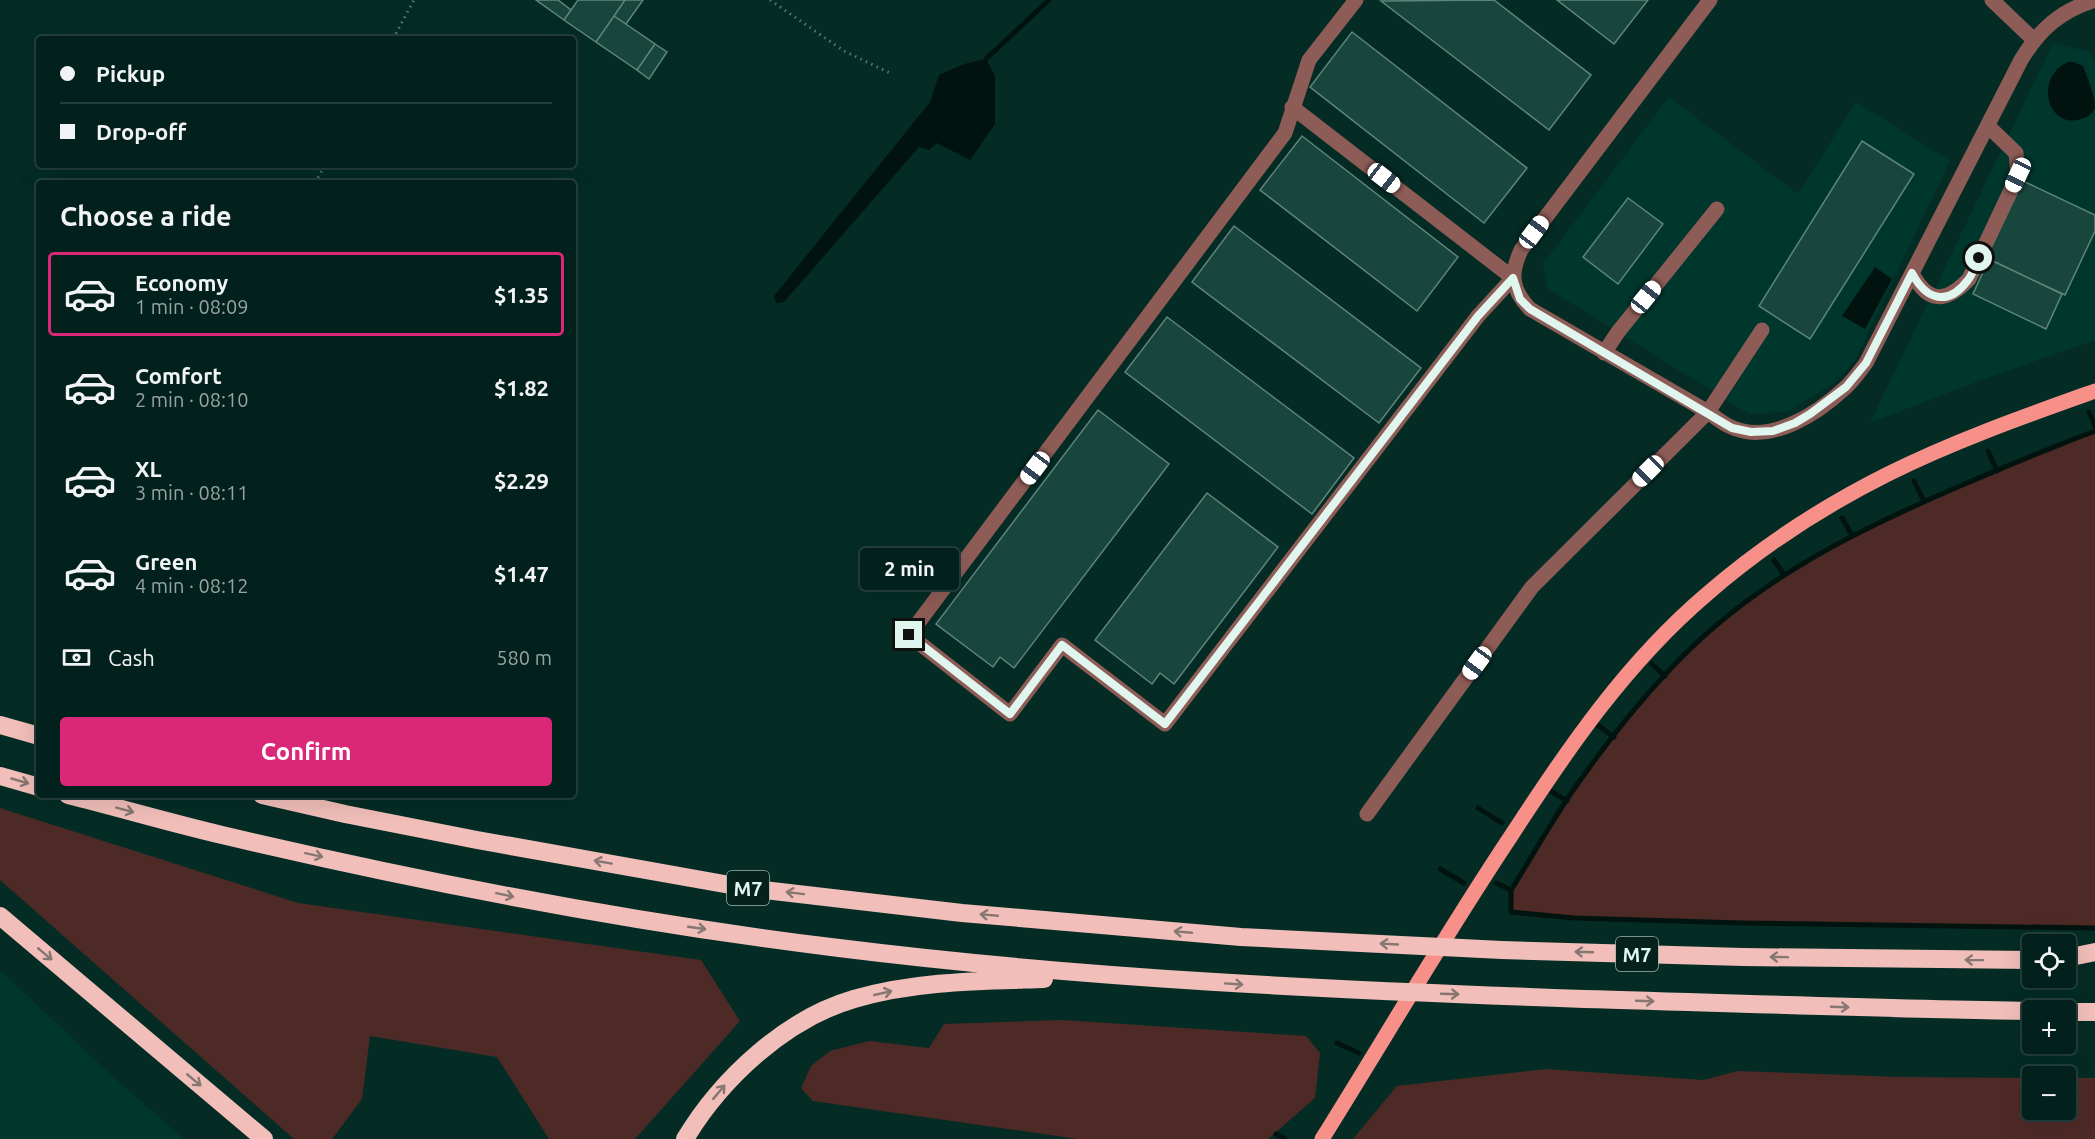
<!DOCTYPE html>
<html lang="en">
<head>
<meta charset="utf-8">
<style>
	body { margin:0; font-family:Ubuntu,sans-serif; background:#0d2925; color:#f1f3f6; height:100vh; display:flex; flex-direction:column; font-size:22px; white-space:nowrap }
	* { box-sizing:border-box; margin:0 }
	p { font-size:20px; color:#97a3a3 }
	.icon { flex:none; width:33px; height:33px; fill:none; stroke:currentColor; stroke-width:2; stroke-linecap:round; stroke-linejoin:round }
	.map { position:relative; flex:1; overflow:hidden }
	.drawer { position:absolute; left:36px; top:180px; width:540px; height:618px; display:flex; flex-direction:column; background:#03211c; border-radius:6px; box-shadow:0 6px 24px #0002,0 0 0 2px #243e3b }
	.drawer>* { flex:none }
	.banner { position:absolute; left:36px; top:36px; width:540px; height:132px; border-radius:6px; box-shadow:0 6px 24px #0002,0 0 0 2px #243e3b; display:grid; align-content:center; height:132px; padding:0 24px; background:#03211c }
	.fabs { position:absolute; left:2022px; top:934px; display:grid; gap:12px }
	.fabs a { display:grid; place-items:center; width:54px; height:54px; border-radius:6px; background:#03211c; box-shadow:0 6px 24px #0002,0 0 0 2px #243e3b; font-size:30px }
	.end { position:absolute; width:27px; height:27px; margin:-14px; border:8px solid #e1f5ef; background:#111; box-shadow:0 0 0 3px #111 }
	.from { border-radius:50% }
	.bubble { position:absolute; height:42px; border-radius:6px; background:#03211c; box-shadow:0 6px 24px #0002,0 0 0 2px #243e3b; font-size:20px; font-weight:600; line-height:42px; text-align:center }
	.car { position:absolute; width:18px; height:36px; margin:-18px -9px; border-radius:8px; box-shadow:0 0 4px 2px #0007; background:linear-gradient(#fff 24%,#345 0 40%,#fff 0 76%,#345 0 86%,#fff 0) }
	.banner b { display:flex; align-items:center; gap:21px; height:57px; font-size:22px }
	.banner b+b { border-top:2px solid #243e3b }
	.banner i { width:15px; height:15px; background:#f1f3f6 }
	ul { padding:0; list-style:none }
	li { display:flex; align-items:center; gap:18px; height:84px; margin:0 12px 9px; padding:0 12px; border:3px solid transparent; border-radius:6px }
	li div { flex:1 }
	li b { display:block; font-size:22px }
	li em { font-style:normal; font-weight:600 }
	li.current { border-color:#db2777 }
	li>.icon { width:54px; height:54px; stroke-width:1.5 }
	h2 { padding:0 24px; font-size:27px; line-height:72px }
	.pay { display:flex; align-items:center; gap:15px; height:66px; padding:0 24px; font-size:22px }
	.pay p { margin-inline-start:auto }
	.primary-button { display:flex; gap:12px; margin-top:auto; padding:12px 24px }
	.primary-button a { flex:1; height:69px; border-radius:6px; background:#db2777; color:#fff; font-size:24px; font-weight:600; line-height:69px; text-align:center }
	.map>svg:first-child { display:block }
	.built { fill:#00372d }
	.green { fill:#4e2a27 }
	.water { fill:#00130e }
	.lines { fill:none; stroke-linecap:round; stroke-linejoin:round }
	.stream { stroke:#00130e; stroke-width:5 }
	.building { fill:#18463d; stroke:#5e857b; stroke-width:1.5 }
	.path { stroke:#567670; stroke-width:3; stroke-dasharray:1.5 4.5; stroke-linecap:butt }
	.minor { stroke:#8e5c57; stroke-width:15 }
	.major { stroke:#f79088; stroke-width:15 }
	.highway { stroke:#f1beb9; stroke-width:18 }
	.oneway { stroke:#867772 }
	.route { stroke:#e1f5ef; stroke-width:8 }
	.labels { text-anchor:middle; dominant-baseline:central; stroke-width:4.5; stroke-linejoin:round; paint-order:stroke }
	.shield { fill:#04211b; stroke:#9fb5af; stroke-width:1.5 }
	.shield-label { font-size:20px; font-weight:bold; fill:#e1f5ef }
</style>
</head>
<body>
<div class="map">
<svg width="2095" height="1139" viewBox="0 0 2095 1139">
	<rect width="100%" height="100%" fill="#042c25"/>
	<path class="built" d="M2053,43L2090,52L2095,66V340L1968,385L1870,423Z
		M1669,97L1798,194L1856,102L1950,161L1855,360L1834,383L1787,412L1749,414L1547,288L1543,264Z
		M0,970L111,1075L184,1139H0Z"/>
	<path class="green" d="M2095,431V928L1742,923L1574,918L1511,912V890C1535,852 1557,811 1584,775C1614,733 1647,692 1683,656C1761,577 1860,529 1960,486C2005,467 2049,448 2095,431Z
		M0,808L298,903L701,960L740,1021L635,1139H549L497,1057L370,1036L362,1099L332,1139H294L0,880Z
		M1062,1020L1306,1036L1320,1053L1315,1098L1268,1139H1078L813,1101L801,1088L811,1066L830,1051L869,1041L929,1048L944,1024Z
		M1546,1069L1703,1080L1738,1071L1901,1077L2032,1078V1110H2066V1078H2095V1139H1353L1397,1086Z"/>
	<path class="water" d="M986,59L995,76V124L970,160L937,143L929,150L919,147L784,302L776,303L774,296L930,102L939,75L964,64Z
		M2068,62H2074L2083,66C2087,78 2095,94 2095,107C2094,111 2091,115 2086,117C2050,135 2031,79 2068,62Z
		M1875,267L1892,279L1865,329L1842,316Z"/>
	<g class="lines">
		<path class="stream" d="M986,59L1049,0
			M2089,412L2095,426
			M2095,431C2049,448 2005,467 1960,486C1860,529 1761,577 1683,656C1647,692 1614,733 1584,775C1557,811 1535,852 1511,890V912L1574,918L1742,923L2095,928
			M1988,451L1997,471
			M1914,481L1924,501
			M1842,518L1852,535
			M1774,560L1784,575
			M1652,664L1665,676
			M1599,726L1614,737
			M1552,792L1567,801
			M1478,808L1502,823
			M1440,869L1464,883
			M1496,883L1511,890
			M1337,1043L1359,1053
			M1276,1134L1285,1139"/>
	</g>
	<path class="building" d="M536,0H558L571,10L564,20Z
		M578,0H625L596,42L564,20Z
		M625,0H643L626,24L614,16Z
		M1494,0L1591,75L1549,130L1381,1Z
		M1557,0H1648L1614,44Z
		M614,16L655,44L637,70L596,42Z
		M1352,32L1527,168L1484,223L1310,87Z
		M655,44L667,52L649,79L637,70Z
		M1302,136L1458,257L1417,311L1260,190Z
		M1862,141L1914,174L1810,339L1759,306Z
		M2023,181L2095,215V231L2065,295L1986,258Z
		M1628,198L1663,224L1618,284L1583,257Z
		M1234,226L1421,368L1379,423L1192,282Z
		M1989,259L2062,294L2046,329L1973,294Z
		M1167,317L1354,458L1312,514L1125,372Z
		M1098,410L1169,464L1014,668L1000,657L993,667L936,624Z
		M1207,493L1278,547L1174,684L1160,673L1152,684L1095,640Z"/>
	<g class="lines">
		<path class="path" d="M770,0L844,51L890,73
			M393,39L414,0
			M315,183L325,165"/>
		<path class="minor" d="M1710,0L1521,250C1510,274 1511,289 1530,309L1708,412C1715,417 1723,424 1731,427C1770,445 1817,414 1845,388C1853,381 1859,372 1866,363L2021,60C2040,29 2060,11 2095,0
			M1992,0L2034,40
			M1292,107L1513,278L1478,316L1165,724L1062,645L1010,714L909,635L1285,133L1309,60L1356,0
			M1912,273C1928,304 1946,303 1969,279L2018,175L2016,153L1988,126
			M1604,353L1618,332L1717,209
			M1367,814L1532,587L1708,412L1762,330"/>
		<path class="major" d="M1322,1139C1385,1038 1445,935 1511,836C1568,748 1627,662 1707,594C1761,547 1824,506 1888,474C1954,441 2025,416 2095,391"/>
		<path class="highway" d="M0,725L39,736
			M0,776L39,787
			M68,795C120,808 171,823 222,835C426,883 632,923 839,948C1087,979 1335,990 1584,999C1734,1003 1883,1009 2032,1011
			M262,795L345,814L477,840L747,888L962,913L1241,937L1502,950L1743,957L2032,960
			M0,916L264,1139
			M2066,958L2095,952
			M2066,1012H2095
			M685,1139C721,1079 785,1019 854,999C916,981 980,981 1044,979"/>
	</g>
	<defs><path id="oneway-shaft" d="M-6 0H5M1.5-3L5.5 0L1.5 3" fill="none" stroke-width="1.6" stroke-linecap="round" stroke-linejoin="round" transform="scale(1.5)"/></defs>
	<g class="oneway">
		<use href="#oneway-shaft" transform="translate(20 781) rotate(16)"/>
		<use href="#oneway-shaft" transform="translate(125 810) rotate(15)"/>
		<use href="#oneway-shaft" transform="translate(314 855) rotate(12)"/>
		<use href="#oneway-shaft" transform="translate(603 862) rotate(-170)"/>
		<use href="#oneway-shaft" transform="translate(795 893) rotate(-173)"/>
		<use href="#oneway-shaft" transform="translate(505 895) rotate(12)"/>
		<use href="#oneway-shaft" transform="translate(989 915) rotate(-175)"/>
		<use href="#oneway-shaft" transform="translate(697 928) rotate(8)"/>
		<use href="#oneway-shaft" transform="translate(1183 932) rotate(-175)"/>
		<use href="#oneway-shaft" transform="translate(1389 944) rotate(-177)"/>
		<use href="#oneway-shaft" transform="translate(1584 952) rotate(-178)"/>
		<use href="#oneway-shaft" transform="translate(45 954) rotate(40)"/>
		<use href="#oneway-shaft" transform="translate(1779 957) rotate(-179)"/>
		<use href="#oneway-shaft" transform="translate(1974 960) rotate(-179)"/>
		<use href="#oneway-shaft" transform="translate(1234 984) rotate(4)"/>
		<use href="#oneway-shaft" transform="translate(883 993) rotate(-13)"/>
		<use href="#oneway-shaft" transform="translate(1450 994) rotate(2)"/>
		<use href="#oneway-shaft" transform="translate(1645 1001) rotate(2)"/>
		<use href="#oneway-shaft" transform="translate(1840 1007) rotate(2)"/>
		<use href="#oneway-shaft" transform="translate(194 1080) rotate(40)"/>
		<use href="#oneway-shaft" transform="translate(719 1092) rotate(-50)"/>
	</g>
	<g class="lines">
		<path class="route" d="M909,635L1010,714L1062,645L1165,724L1478,316L1513,278L1520,299L1530,309L1732,428L1751,432L1773,431L1795,423L1810,414L1846,387L1866,363L1912,273C1926,300 1948,307 1968,280C1973,274 1975,265 1979,258"/>
	</g>
	<g class="labels">
		<g class="shield">
			<rect x="727" y="871" width="42" height="34" rx="4.5"/>
			<rect x="1616" y="937" width="42" height="34" rx="4.5"/>
		</g>
		<g class="shield-label">
			<text x="748" y="888">M7</text>
			<text x="1637" y="954">M7</text>
		</g>
	</g>
</svg>
<div class="fabs">
<a><svg class="icon" aria-label="locate" viewBox="0 0 24 24"><circle cx="12" cy="12" r="6"/><path d="M12 2v4M12 18v4M2 12h4M18 12h4"/></svg></a>
<a>+</a>
<a>−</a>
</div>
<i class="end from" style="left:1979px;top:258px"></i>
<i class="end" style="left:909px;top:635px"></i>
<div class="bubble" style="left:860px;top:548px;width:99px">2 min</div>
<i class="car" style="left:2018px;top:175px;rotate:205deg"></i>
<i class="car" style="left:1384px;top:178px;rotate:128deg"></i>
<i class="car" style="left:1534px;top:232px;rotate:37deg"></i>
<i class="car" style="left:1646px;top:297px;rotate:39deg"></i>
<i class="car" style="left:1035px;top:468px;rotate:217deg"></i>
<i class="car" style="left:1648px;top:471px;rotate:225deg"></i>
<i class="car" style="left:1477px;top:663px;rotate:216deg"></i>
<div class="banner">
<b><i class="from"></i>Pickup</b>
<b><i></i>Drop-off</b>
</div>
<section class="drawer">
<h2>Choose a ride</h2>
<ul>
<li class="current"><svg class="icon" aria-label="car" viewBox="0 0 24 24"><path d="M5 17H2v-5l4-1 3-4h7l3 4 3 1v5h-3M9 17h6M6 11h13"/><circle cx="7" cy="17" r="2"/><circle cx="17" cy="17" r="2"/></svg><div><b>Economy</b><p>1 min · 08:09</p></div><em>$1.35</em></li>
<li><svg class="icon" aria-label="car" viewBox="0 0 24 24"><path d="M5 17H2v-5l4-1 3-4h7l3 4 3 1v5h-3M9 17h6M6 11h13"/><circle cx="7" cy="17" r="2"/><circle cx="17" cy="17" r="2"/></svg><div><b>Comfort</b><p>2 min · 08:10</p></div><em>$1.82</em></li>
<li><svg class="icon" aria-label="car" viewBox="0 0 24 24"><path d="M5 17H2v-5l4-1 3-4h7l3 4 3 1v5h-3M9 17h6M6 11h13"/><circle cx="7" cy="17" r="2"/><circle cx="17" cy="17" r="2"/></svg><div><b>XL</b><p>3 min · 08:11</p></div><em>$2.29</em></li>
<li><svg class="icon" aria-label="car" viewBox="0 0 24 24"><path d="M5 17H2v-5l4-1 3-4h7l3 4 3 1v5h-3M9 17h6M6 11h13"/><circle cx="7" cy="17" r="2"/><circle cx="17" cy="17" r="2"/></svg><div><b>Green</b><p>4 min · 08:12</p></div><em>$1.47</em></li>
</ul>
<div class="pay"><svg class="icon" aria-label="cash" viewBox="0 0 24 24"><path d="M3 7h18v10H3z"/><circle cx="12" cy="12" r="2"/></svg>Cash<p>580 m</p></div>
<div class="primary-button"><a>Confirm</a></div>
</section>
</div>
</body>
</html>
